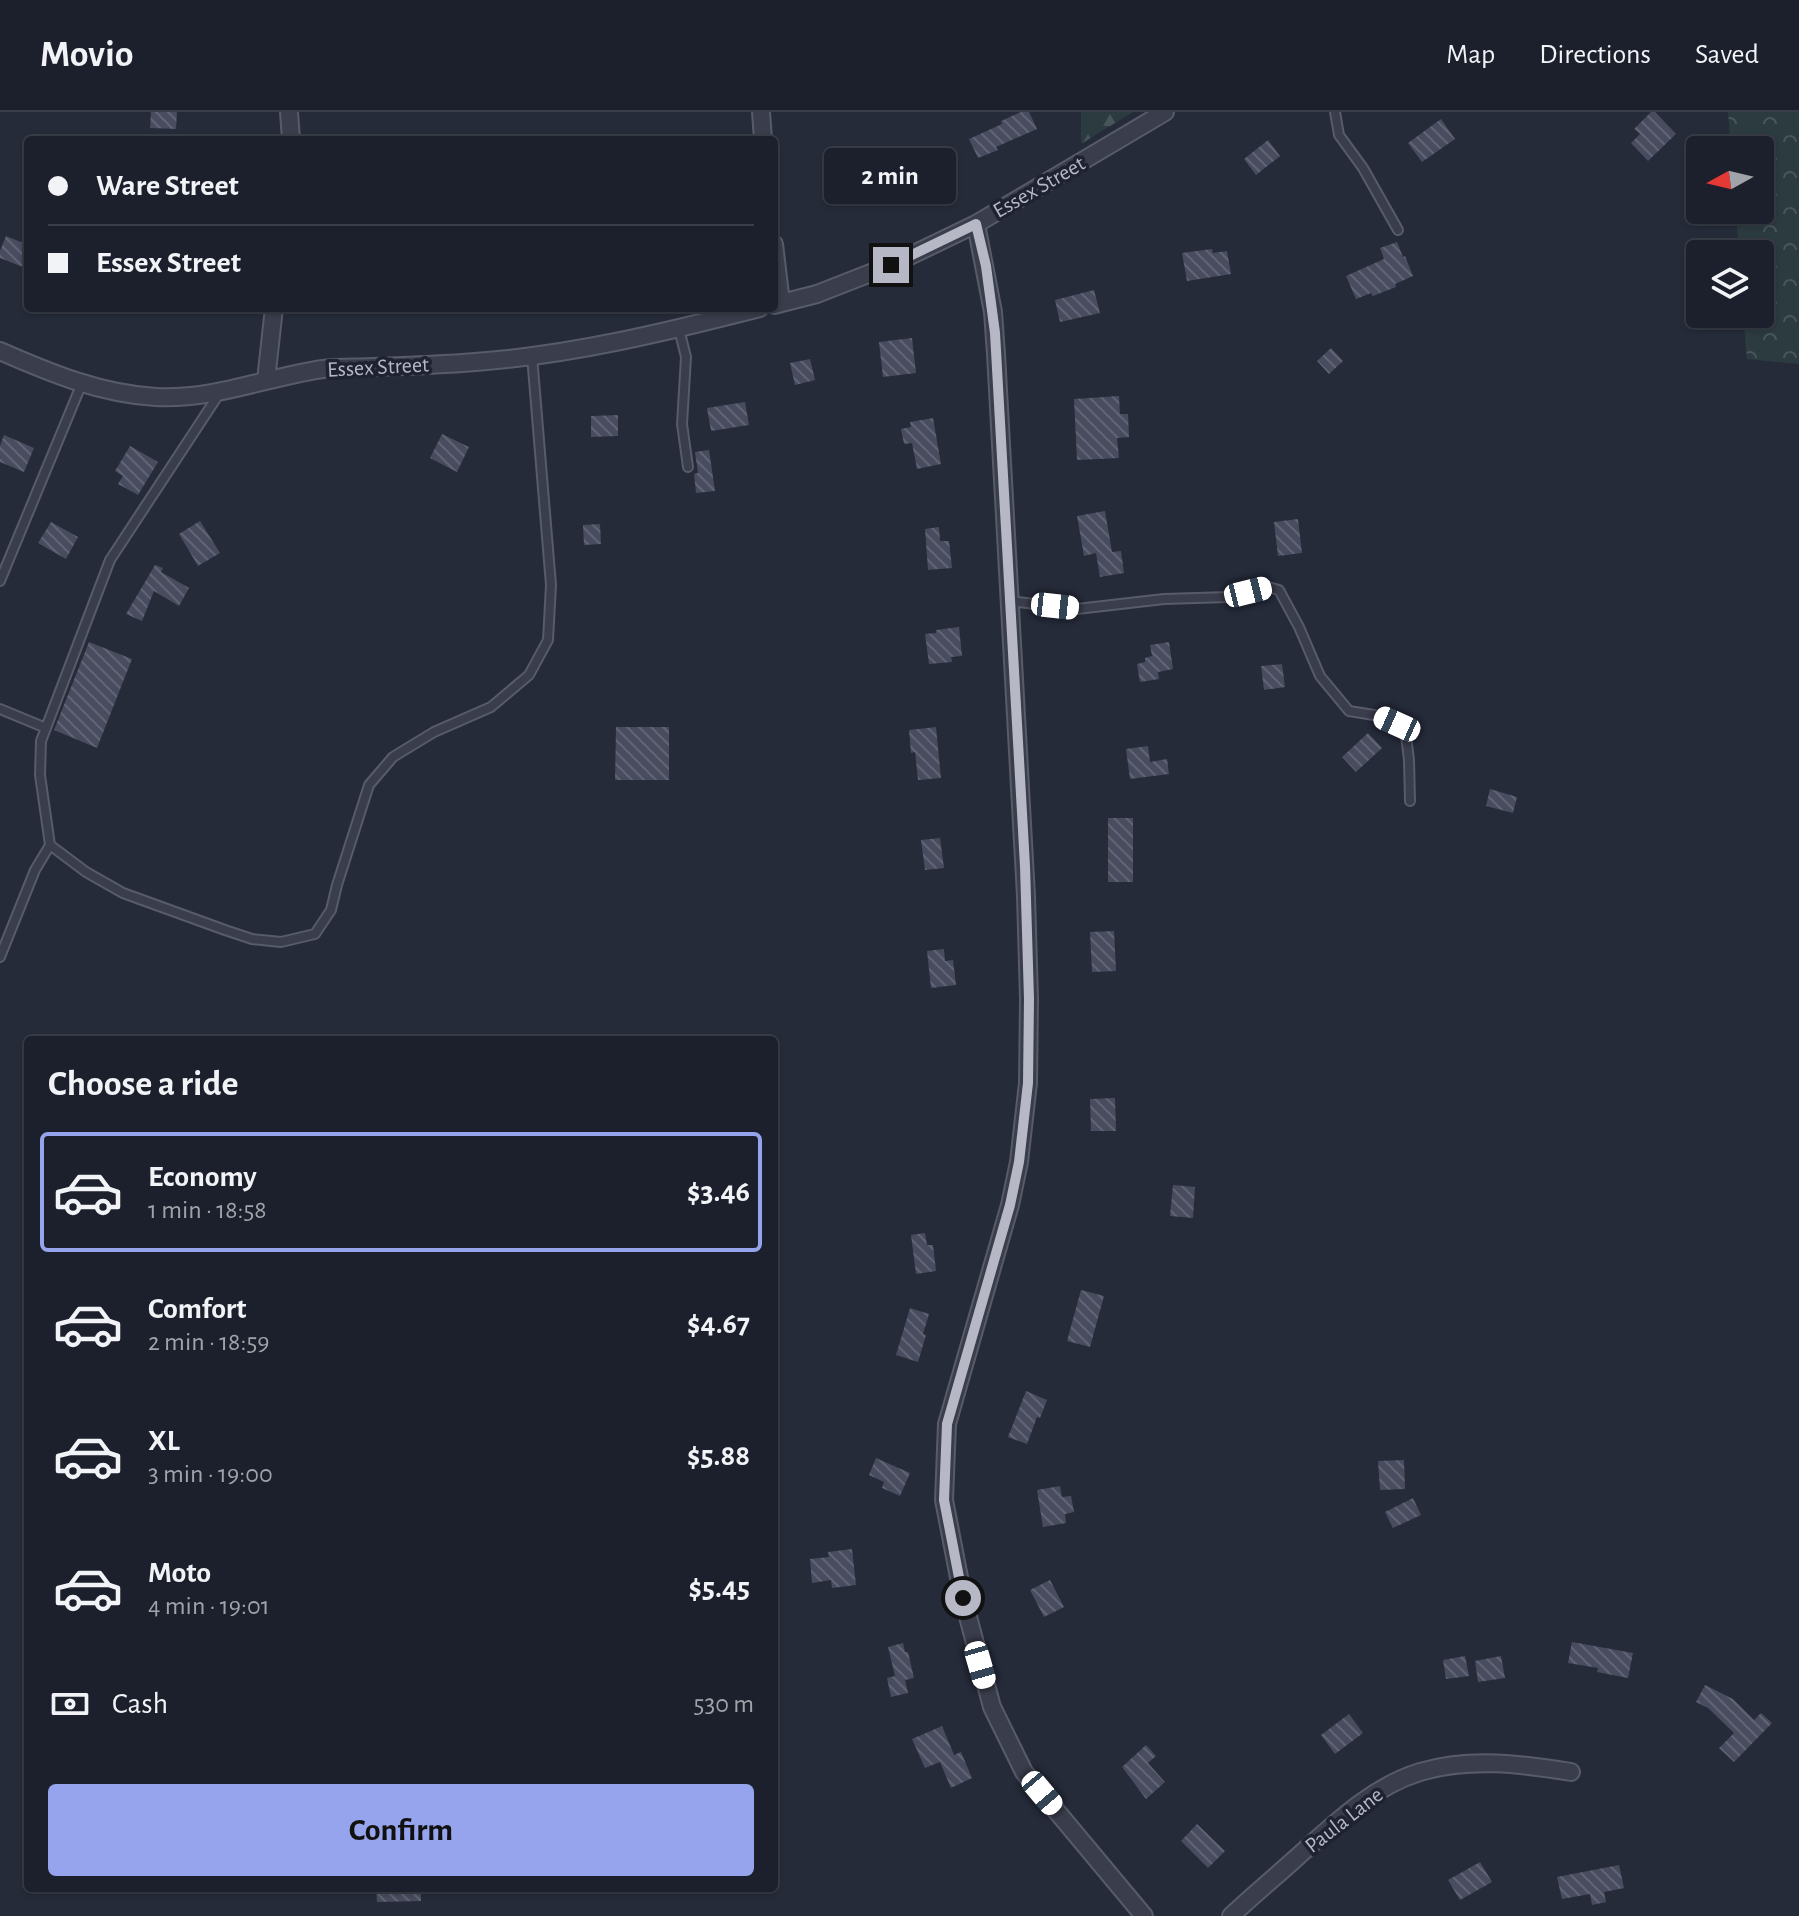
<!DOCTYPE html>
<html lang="en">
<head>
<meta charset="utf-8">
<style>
	body { margin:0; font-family:"Alegreya Sans",sans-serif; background:#292d38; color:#f1f3f6; height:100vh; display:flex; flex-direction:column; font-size:30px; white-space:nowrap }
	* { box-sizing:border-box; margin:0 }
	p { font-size:26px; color:#a0a3a9 }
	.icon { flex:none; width:44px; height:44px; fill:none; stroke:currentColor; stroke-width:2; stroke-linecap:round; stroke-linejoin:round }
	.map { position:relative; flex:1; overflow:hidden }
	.details { position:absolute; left:24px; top:924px; width:754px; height:856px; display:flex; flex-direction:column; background:#1c202c; border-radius:8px; box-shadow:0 2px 6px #0004,0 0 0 2px #3a3e48 }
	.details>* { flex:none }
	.top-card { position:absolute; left:24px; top:24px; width:754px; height:176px; border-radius:8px; box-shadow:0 2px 6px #0004,0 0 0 2px #3a3e48; display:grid; align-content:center; height:176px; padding:0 24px; background:#1c202c }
	.needle { width:52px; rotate:262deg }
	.fabs { position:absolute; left:1686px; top:24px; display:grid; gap:16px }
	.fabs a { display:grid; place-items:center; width:88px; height:88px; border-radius:8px; background:#1c202c; box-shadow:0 2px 6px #0004,0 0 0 2px #3a3e48; font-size:40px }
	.end { position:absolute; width:36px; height:36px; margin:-18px; border:10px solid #b6b8c6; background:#111; box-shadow:0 0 0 4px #111 }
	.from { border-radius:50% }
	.bubble { position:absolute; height:56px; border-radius:8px; background:#1c202c; box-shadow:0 2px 6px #0004,0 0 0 2px #3a3e48; font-size:26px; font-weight:700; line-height:56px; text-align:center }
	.car { position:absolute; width:24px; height:48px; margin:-24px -12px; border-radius:10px; box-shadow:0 0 6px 2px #0007; background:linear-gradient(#fff 24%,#345 0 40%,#fff 0 76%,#345 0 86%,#fff 0) }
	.top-card b { display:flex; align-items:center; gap:28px; height:76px; font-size:30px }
	.top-card b+b { border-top:2px solid #3a3e48 }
	.top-card i { width:20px; height:20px; background:#f1f3f6 }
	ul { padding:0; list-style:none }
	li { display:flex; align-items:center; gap:24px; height:120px; margin:0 16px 12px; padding:0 8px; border:4px solid transparent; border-radius:8px }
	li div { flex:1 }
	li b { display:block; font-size:30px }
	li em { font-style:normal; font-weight:700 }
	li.current { border-color:#95a4ec }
	li>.icon { width:72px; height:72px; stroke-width:1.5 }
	h2 { padding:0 24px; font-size:36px; line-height:96px }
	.pay { display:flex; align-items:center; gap:20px; height:88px; padding:0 24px; font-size:30px }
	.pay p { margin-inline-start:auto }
	.primary-button { display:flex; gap:16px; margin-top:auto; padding:16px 24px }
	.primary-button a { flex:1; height:92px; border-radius:8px; background:#95a4ec; color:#111; font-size:32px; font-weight:700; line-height:92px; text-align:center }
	header { display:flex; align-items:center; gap:48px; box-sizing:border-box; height:112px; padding:0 40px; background:#1c202c; border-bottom:2px solid #3a3e48 }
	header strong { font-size:38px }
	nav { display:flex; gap:44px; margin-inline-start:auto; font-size:28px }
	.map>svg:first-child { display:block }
	.forest { fill:url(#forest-firs) }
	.park { fill:url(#park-crowns) }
	.building { fill:url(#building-back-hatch) }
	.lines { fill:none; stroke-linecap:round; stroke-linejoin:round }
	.service-casing { stroke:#585b69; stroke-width:12 }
	.minor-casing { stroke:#585b69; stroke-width:20 }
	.service { stroke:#3a3d4b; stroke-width:8 }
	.minor { stroke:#3a3d4b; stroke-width:16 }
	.route { stroke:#b6b8c6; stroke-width:10 }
	.labels { text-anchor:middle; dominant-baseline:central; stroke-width:7; stroke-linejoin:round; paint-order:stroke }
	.street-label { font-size:22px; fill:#b6b8c6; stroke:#1f2230 }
</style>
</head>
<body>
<header>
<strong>Movio</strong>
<nav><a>Map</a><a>Directions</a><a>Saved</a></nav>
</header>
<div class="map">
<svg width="1799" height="1804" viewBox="0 0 1799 1804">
	<defs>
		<pattern id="forest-firs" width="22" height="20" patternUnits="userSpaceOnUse" patternTransform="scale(2)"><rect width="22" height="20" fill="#2c3b40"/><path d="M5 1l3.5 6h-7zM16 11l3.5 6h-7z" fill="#48555a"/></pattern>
		<pattern id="park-crowns" width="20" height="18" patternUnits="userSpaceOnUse" patternTransform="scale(2)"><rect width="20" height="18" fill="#2c3b40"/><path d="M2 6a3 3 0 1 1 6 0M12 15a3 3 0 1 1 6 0" fill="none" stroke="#48555a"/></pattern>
		<pattern id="building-back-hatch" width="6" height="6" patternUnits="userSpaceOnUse" patternTransform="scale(2)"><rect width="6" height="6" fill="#484c5e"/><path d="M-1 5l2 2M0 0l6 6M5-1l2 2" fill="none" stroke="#606474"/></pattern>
	</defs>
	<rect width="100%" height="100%" fill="#262b3a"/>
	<path class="forest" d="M1081,0H1133L1081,32Z"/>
	<path class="park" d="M1728,0H1799V252L1747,247L1743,202H1760V142H1739L1736,98H1760V38H1731Z"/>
	<path class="building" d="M151,0H177L176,17L150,16Z
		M1021,0H1029L1037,17L996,35L998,38L978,46L969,27L1002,12L1001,9Z
		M1651,0H1655L1676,22L1648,49L1631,31L1640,22L1634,17Z
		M1441,7L1455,27L1422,50L1408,31Z
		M1268,28L1280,44L1256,63L1244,47Z
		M866,60L876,86L857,93L847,67Z
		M6,124L28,133V157L0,146V139Z
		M1397,130L1403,145L1405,144L1413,164L1395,172L1396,175L1373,184L1371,181L1356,187L1346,164L1384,147L1380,136Z
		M1212,137L1213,141L1227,139L1231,162L1187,169L1182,141Z
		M1094,178L1100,201L1060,210L1055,188Z
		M912,226L916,261L883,265L879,230Z
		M1331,236L1343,249L1329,262L1317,249Z
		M810,247L815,268L795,273L790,251Z
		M1119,284L1120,302H1128L1129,325L1117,326L1119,346L1077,348L1074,287Z
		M745,290L749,313L711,319L707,296Z
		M618,303V324L591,325V304Z
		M933,306L941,352L917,357L912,331L904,332L901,317L911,315L910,310Z
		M442,322L469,335L457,360L430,346Z
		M4,323L34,336L24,360L0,350V334Z
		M130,334L158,350L138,383L118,372L123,364L115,359Z
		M709,338L715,379L696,381L694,362L698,361L695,340Z
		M1105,399L1112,440L1121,439L1124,461L1100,465L1096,441L1084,444L1077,404Z
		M1298,407L1302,441L1278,444L1274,410Z
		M200,409L220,441L198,454L179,422Z
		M51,410L78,425L66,447L38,431Z
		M600,412L601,432L584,433L583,413Z
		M939,415L940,429H949L952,456L928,458L925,417Z
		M155,453L163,456L161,460L189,476L179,494L154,479L142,509L126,502Z
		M959,515L962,544L951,545L952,550L929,552L925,522L936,521V518Z
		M89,530L132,547L97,636L54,618Z
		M1169,530L1173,557L1158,560L1159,567L1140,570L1137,552L1145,550V546L1152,544L1150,533Z
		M1282,552L1285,575L1264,578L1261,554Z
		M616,615H669V668H615Z
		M936,615L941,666L918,668L915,640L911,641L909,618Z
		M1368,621L1382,636L1356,660L1342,645Z
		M1148,634L1150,650L1167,647L1169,662L1130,667L1126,637Z
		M1490,677L1517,685L1513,701L1486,694Z
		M1108,706H1133V770H1108Z
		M940,726L944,756L925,758L921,728Z
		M1114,819L1116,859L1092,860L1090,820Z
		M944,837L945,849L953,848L956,873L931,876L927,839Z
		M1115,986L1116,1019H1091L1090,987Z
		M1173,1073L1195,1075L1193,1106L1170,1104Z
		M925,1121L927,1133H933L936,1159L916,1162L911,1123Z
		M1081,1178L1104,1184L1090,1235L1067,1229Z
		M910,1196L929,1202L923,1222L926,1223L918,1250L896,1243Z
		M1026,1279L1047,1288L1040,1306L1037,1305L1027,1332L1008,1325Z
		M876,1346L910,1361L900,1384L882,1376L884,1370L869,1363Z
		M1404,1348L1405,1377L1380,1378L1378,1349Z
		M1060,1374L1062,1385L1071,1384L1074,1400L1065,1402L1066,1411L1043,1415L1037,1378Z
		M1413,1386L1421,1403L1393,1416L1385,1400Z
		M852,1437L856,1473L832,1476L831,1468L812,1471L810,1447L829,1445L828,1440Z
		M1050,1468L1064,1495L1044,1505L1030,1478Z
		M1572,1530L1633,1541L1628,1566L1597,1560L1598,1556L1568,1551Z
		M903,1531L905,1540H908L914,1566L905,1568L908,1581L891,1585L887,1566L895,1564L888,1535Z
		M1465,1544L1469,1564L1446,1567L1443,1548Z
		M1501,1544L1505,1566L1478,1570L1475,1549Z
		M1705,1573L1733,1587L1754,1608L1761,1601L1772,1611L1734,1650L1719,1636L1734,1621L1708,1596L1696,1590Z
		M1349,1602L1363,1621L1335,1642L1321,1623Z
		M942,1614L954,1643L961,1640L972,1666L951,1676L940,1650L925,1656L912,1627Z
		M1146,1633L1156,1644L1148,1651L1165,1670L1146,1687L1122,1655Z
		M1197,1712L1225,1739L1208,1756L1181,1729Z
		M1480,1750L1492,1770L1460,1788L1448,1768Z
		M1619,1753L1624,1776L1604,1780L1606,1790L1592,1793L1590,1782L1562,1787L1557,1765Z
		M376,1776H421V1789L377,1790Z"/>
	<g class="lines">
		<defs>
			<path id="service" d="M1335,0L1339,23L1363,56L1398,118
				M679,217L686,245L682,312L688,355
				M219,282L110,448L41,629L40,663L50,733L86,760L123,781L225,818L252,827L281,830L315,822L331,798L337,773L369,673L393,645L434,620L491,595L529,563L548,528L551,473L532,244
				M0,469L82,271
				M1010,489L1077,497L1164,487L1229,485L1268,475L1279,478L1299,515L1320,564L1349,599L1380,604L1397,612L1406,624L1409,648L1410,689
				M0,597L46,616
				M0,845L35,758L50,733"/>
			<path id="minor" d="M289,0L291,28
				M761,0L763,28
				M976,112L993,200L996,242L1026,784L1029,887L1028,971L1019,1050L1010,1093L947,1312L944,1388L963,1486L992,1595L1024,1660L1144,1804
				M774,132L781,191
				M774,193L817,182L891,153L976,112L1165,0
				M0,239C50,261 101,282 156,285C214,288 267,265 323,257C339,255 356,256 372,255C406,254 440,253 475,250C572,243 666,220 760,196
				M266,268L274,196
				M1231,1804C1252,1784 1274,1766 1295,1747C1332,1714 1371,1675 1420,1660C1470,1645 1521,1652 1571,1660"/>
		</defs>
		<use href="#service" class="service-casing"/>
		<use href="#minor" class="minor-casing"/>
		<use href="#service" class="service"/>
		<use href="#minor" class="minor"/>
	</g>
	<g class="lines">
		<path class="route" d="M891,153L976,112L986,154L995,221L1025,754L1029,887L1028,971L1019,1050L1010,1093L947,1312L944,1388L963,1486"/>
	</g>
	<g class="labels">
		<g class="street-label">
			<text transform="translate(1039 75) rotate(-30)">Essex Street</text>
			<text transform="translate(378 255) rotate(-3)">Essex Street</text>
			<text transform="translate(1344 1708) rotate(-38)">Paula Lane</text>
		</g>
	</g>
</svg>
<div class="fabs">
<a><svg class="needle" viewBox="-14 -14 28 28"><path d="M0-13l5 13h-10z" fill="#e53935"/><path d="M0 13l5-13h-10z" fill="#a0a3a9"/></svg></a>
<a><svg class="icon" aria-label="layers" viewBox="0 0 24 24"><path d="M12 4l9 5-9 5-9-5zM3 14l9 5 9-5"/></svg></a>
</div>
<i class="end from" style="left:963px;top:1486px"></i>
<i class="end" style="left:891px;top:153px"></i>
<div class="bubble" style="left:824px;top:36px;width:132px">2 min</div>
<i class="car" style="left:1248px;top:480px;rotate:76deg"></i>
<i class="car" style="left:1055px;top:494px;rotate:96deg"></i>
<i class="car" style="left:1397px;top:612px;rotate:294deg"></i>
<i class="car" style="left:980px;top:1553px;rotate:164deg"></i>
<i class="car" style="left:1042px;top:1681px;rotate:140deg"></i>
<div class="top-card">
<b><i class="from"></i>Ware Street</b>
<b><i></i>Essex Street</b>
</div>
<section class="details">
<h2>Choose a ride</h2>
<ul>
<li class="current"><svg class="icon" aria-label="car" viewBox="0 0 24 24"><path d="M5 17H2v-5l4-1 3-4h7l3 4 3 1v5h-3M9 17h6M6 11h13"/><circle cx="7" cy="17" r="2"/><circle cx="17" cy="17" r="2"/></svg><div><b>Economy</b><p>1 min · 18:58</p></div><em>$3.46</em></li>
<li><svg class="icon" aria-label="car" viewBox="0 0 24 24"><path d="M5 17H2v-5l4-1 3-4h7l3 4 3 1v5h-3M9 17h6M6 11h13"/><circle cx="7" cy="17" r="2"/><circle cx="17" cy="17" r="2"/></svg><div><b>Comfort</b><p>2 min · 18:59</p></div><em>$4.67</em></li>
<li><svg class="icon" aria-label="car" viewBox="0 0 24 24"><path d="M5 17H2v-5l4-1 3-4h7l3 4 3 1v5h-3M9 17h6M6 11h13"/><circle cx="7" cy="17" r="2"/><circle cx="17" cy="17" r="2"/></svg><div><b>XL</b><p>3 min · 19:00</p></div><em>$5.88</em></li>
<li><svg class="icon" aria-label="car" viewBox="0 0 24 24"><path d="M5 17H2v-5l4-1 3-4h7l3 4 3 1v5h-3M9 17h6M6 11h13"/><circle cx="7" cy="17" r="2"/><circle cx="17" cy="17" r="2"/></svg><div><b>Moto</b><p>4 min · 19:01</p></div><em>$5.45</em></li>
</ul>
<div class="pay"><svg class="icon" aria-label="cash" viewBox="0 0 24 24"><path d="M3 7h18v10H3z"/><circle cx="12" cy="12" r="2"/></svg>Cash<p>530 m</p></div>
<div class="primary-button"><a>Confirm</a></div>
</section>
</div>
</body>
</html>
